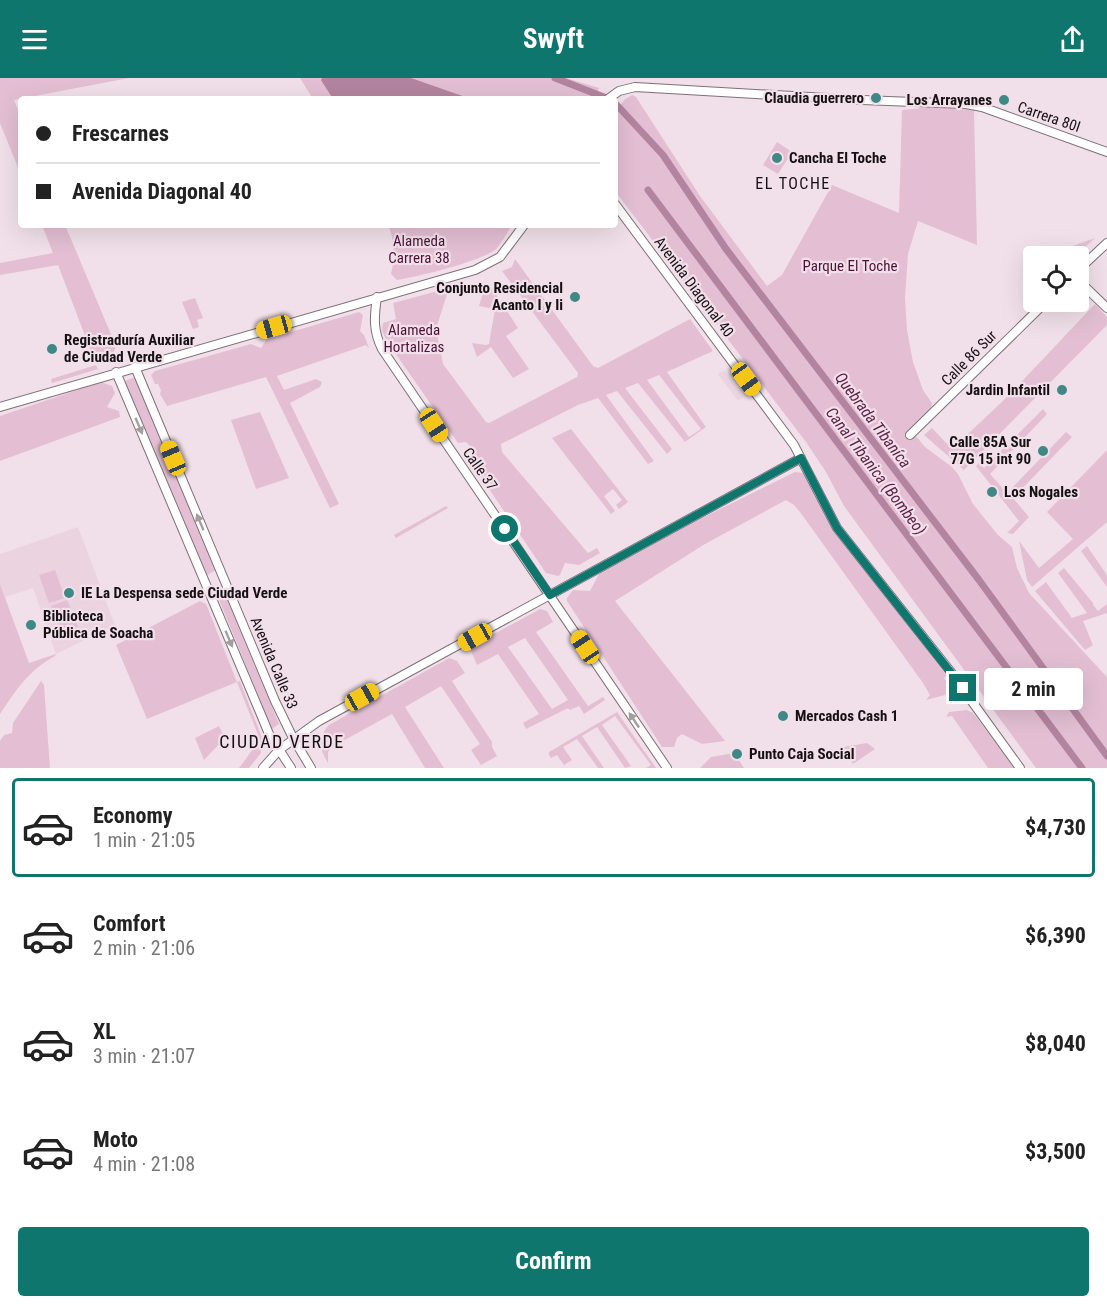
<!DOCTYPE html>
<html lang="en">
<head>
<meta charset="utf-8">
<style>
	body { margin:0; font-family:"Roboto Condensed",sans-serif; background:#f6f6f6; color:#222; height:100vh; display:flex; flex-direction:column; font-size:22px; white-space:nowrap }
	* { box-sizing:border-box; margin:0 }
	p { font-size:20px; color:#767676 }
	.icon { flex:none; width:33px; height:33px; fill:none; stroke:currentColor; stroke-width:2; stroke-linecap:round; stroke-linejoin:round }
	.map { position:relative; height:690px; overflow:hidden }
	.panel { display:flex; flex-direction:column; background:#fff; flex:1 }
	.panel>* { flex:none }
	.top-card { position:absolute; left:18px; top:18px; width:600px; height:132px; border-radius:6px; box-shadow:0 6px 24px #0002; display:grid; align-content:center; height:132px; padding:0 18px; background:#fff }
	.fabs { position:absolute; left:1023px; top:168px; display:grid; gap:12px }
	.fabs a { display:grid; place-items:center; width:66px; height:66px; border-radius:6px; background:#fff; box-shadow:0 6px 24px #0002; font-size:30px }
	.end { position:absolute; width:27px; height:27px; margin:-14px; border:8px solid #0f766e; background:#fff; box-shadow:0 0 0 3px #fff }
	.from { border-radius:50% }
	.bubble { position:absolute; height:42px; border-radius:6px; background:#fff; box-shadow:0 6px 24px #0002; font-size:20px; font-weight:700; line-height:42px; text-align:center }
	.car { position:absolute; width:18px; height:36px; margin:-18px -9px; border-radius:8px; box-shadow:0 0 4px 2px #0007; background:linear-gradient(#f5c518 24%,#345 0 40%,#f5c518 0 76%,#345 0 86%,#f5c518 0) }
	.top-card b { display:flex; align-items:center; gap:21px; height:57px; font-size:22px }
	.top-card b+b { border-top:2px solid #e0e0e0 }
	.top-card i { width:15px; height:15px; background:#222 }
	ul { padding:10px 0 0; list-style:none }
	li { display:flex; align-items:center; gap:18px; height:99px; margin:0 12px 9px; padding:0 6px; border:3px solid transparent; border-radius:6px }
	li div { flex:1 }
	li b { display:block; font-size:22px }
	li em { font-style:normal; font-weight:700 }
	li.selected { border-color:#0f766e }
	li>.icon { width:54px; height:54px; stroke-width:1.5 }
	.primary-button { display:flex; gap:12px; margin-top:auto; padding:12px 18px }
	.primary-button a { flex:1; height:69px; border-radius:6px; background:#0f766e; color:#fff; font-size:24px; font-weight:700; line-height:69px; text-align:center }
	header { display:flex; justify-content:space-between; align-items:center; height:78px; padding:0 18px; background:#0f766e; color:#fff; font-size:27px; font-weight:700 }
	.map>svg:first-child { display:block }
	.built { fill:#ecd3e0 }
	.green { fill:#e4bfd3; fill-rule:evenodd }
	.water { fill:#b3849f }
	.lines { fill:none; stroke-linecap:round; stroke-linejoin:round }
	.canal { stroke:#b3849f; stroke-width:7 }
	.secondary-casing { stroke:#7f6f78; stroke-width:10 }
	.secondary { stroke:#fff; stroke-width:8 }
	.oneway { fill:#a29fa1 }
	.route { stroke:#0f766e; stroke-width:8 }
	.poi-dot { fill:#408886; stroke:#f1e0e9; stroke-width:2 }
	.labels { text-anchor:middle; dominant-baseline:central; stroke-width:4.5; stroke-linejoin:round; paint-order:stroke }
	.poi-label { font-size:15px; font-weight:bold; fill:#161013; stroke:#f1e0e9; text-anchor:start }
	.street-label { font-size:15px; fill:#161013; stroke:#f1e0e9 }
	.park-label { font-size:15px; fill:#4b1137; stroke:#f1e0e9 }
	.neighbourhood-label { font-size:16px; letter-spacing:1.5px; fill:#161013; stroke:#f1e0e9 }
	.water-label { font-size:16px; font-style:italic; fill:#5d2248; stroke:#f1e0e9 }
	.quarter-label { font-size:18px; letter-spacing:1.5px; fill:#161013; stroke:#f1e0e9 }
</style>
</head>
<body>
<header><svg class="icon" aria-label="menu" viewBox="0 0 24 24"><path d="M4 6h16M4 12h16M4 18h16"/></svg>Swyft<svg class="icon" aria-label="share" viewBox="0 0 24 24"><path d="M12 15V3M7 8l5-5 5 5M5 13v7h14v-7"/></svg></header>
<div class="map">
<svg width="1107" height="690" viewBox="0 0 1107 690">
	<rect width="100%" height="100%" fill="#f1e0e9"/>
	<path class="built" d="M724,292L743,319L738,323L718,296Z
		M78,449L115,547L56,576L33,510L5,519L0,506V476Z"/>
	<path class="green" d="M0,0H129L14,22L21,40V97L0,45Z
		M300,0H566L599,10L594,21H313Z
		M632,17L636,19L700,118L767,208L782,197L832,107L899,135L902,32L935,29L974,32L977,167L918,143L908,176L905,220L907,252L913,284L923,312L932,325L931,330L910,351L925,369L952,389L958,396L973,426L998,457L1012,469L1017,490L1029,515L1107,599V690H1036L844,428L826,394L806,364L615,113V35L624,22Z
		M777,64L792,74L778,96L763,87Z
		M42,147H65L116,268L112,279L95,284L58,187L0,197V185L53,175Z
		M388,147H512C507,154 502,165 496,171C483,183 416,199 397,202L391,196C395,180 395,162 388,147Z
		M1095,160L1076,178H1053V175Z
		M515,181L593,288L598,290L690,241L713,273L667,294L706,349L685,364L638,305L625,310L672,371L667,376L617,313L606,317L654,383L648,386L598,320L578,327L501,366L502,374L588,475L597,470L600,475L579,487L565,485L560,497L558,498L546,495L468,380L471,375L470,368L466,364L458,365L386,262L382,252L383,245L396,241L393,225L449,210L436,251L443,286L486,344L489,345L577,299L578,295L502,193L512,189ZM659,297L701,351L689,359L647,302Z
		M492,210L518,250L506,258L529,291L513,300L491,269L477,279L472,265L486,267L489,266L495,231L479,228L484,211Z
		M195,220L203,240L197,242L199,249L193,251L182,224Z
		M1095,226L1107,239V247L964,392L924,357L932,350L952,371L1006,320Z
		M359,234L363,237L360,253L364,257L369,270L366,267L277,298L284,312L316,301L322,304L320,309L290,325L339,426L330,430L266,299L167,328L160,316L161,312L158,306H155L151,297L155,293L251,266L261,270L267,261Z
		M96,287L98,291L52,305L51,301Z
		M135,299L216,492L207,497L125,303Z
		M101,304L112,308L115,315L107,329L119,333L120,339L0,383V338Z
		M1043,331L1047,336L990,396L1007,415L1066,354L1072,359L1013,420L1029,439L1013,456L1007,455L1019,443L976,388L979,385L984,390Z
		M260,334L289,400L256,411L231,342Z
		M571,351L628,424L619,431L616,427L622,422L613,411L604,418L615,433L611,436L552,360Z
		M1107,372V444L1032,509L1027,502L1019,463L1039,490L1073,461L1047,434Z
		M795,394L803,395L808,401L814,417L840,459L947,598L944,600L951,608L949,616L926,622L930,617L923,605L800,434L794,427L786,422L705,466L615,523L725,663L702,666L682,656L677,660L674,669H662L567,523V520L573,512L590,513L599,496L696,443Z
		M446,428L448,430L396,460L394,457Z
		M1087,468L1107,497V509L1081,473Z
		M1064,490L1093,525V527L1098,533L1107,526V535L1083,543L1093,567L1085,572L1035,513L1046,504L1072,540L1087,535L1058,495Z
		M55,492L65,520L49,525L39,497Z
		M0,506L29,585L56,576L55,578C29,592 16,612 0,636Z
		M225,516L279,646L272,651L218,519Z
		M67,522L78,549L62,555L51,528Z
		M200,523L206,526L237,604L240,603L262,660L261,675L249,690H239L259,663V659L237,604L147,641L116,567Z
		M540,531L547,533L553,544L536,554L588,628L603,619L605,622L584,636L579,628L570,632L568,630L526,651L523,645L539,636L498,576L477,587L471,573L472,568ZM525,560L568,622L552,631L508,569Z
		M449,580L457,583L465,595L452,603L492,664V669L497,678L481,687L471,672L480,666L441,608L405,629L444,690H425L392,636L332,669L328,674V685C319,670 317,660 329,647Z
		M41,603L44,607L50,690H0V663L4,657L12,655L13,645Z
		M967,632L973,635L1015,690H988L952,638L946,639L949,634Z
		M617,634L656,690H646L651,687L615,638L602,647L631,688L625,690L597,649L582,658L604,690H598L577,661L563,669L572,682L564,687L557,677L551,680L549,677V674Z
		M219,648L225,660L204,682L195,660Z
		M867,665L875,671L853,686L844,669Z
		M734,675L744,690H700L711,679Z"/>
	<path class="water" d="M322,0H411L471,21H333L321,2Z"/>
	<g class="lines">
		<path class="canal" d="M555,0L609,21
			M615,25L663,77L726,171L979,502L1107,678
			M648,112L1082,690"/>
		<defs>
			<path id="secondary" d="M608,21L619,13L635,9L862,22L966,26L982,29L1107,74
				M615,126L794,367L837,450L950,593L1020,690
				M1078,192L1107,165
				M1078,202L1107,230
				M377,219C374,239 373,253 382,271L667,690
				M135,289L275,623L293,660L311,690
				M116,294L262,639L269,656L291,690
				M0,329L475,192L500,179L524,147
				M910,357L1046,224
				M263,690L279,672L319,643L801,380"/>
		</defs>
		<use href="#secondary" class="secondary-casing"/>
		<use href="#secondary" class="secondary"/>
	</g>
	<defs><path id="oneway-solid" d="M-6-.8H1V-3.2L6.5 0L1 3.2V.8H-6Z" transform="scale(1.5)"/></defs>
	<g class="oneway">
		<use href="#oneway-solid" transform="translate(139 348) rotate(67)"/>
		<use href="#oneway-solid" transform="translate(200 444) rotate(-113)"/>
		<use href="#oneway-solid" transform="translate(229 561) rotate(67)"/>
		<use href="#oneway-solid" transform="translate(634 642) rotate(-124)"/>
	</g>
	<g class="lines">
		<path class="route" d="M505,451L550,517L801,380L837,450L963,610"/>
	</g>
	<g class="poi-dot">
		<circle cx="876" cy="20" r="6"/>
		<circle cx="1004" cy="22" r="6"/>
		<circle cx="777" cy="80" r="6"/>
		<circle cx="575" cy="219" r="6"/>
		<circle cx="52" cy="271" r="6"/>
		<circle cx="1062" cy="312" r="6"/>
		<circle cx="1043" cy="373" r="6"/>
		<circle cx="992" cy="414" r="6"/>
		<circle cx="69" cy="515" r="6"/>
		<circle cx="31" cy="547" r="6"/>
		<circle cx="783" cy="638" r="6"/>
		<circle cx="737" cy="676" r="6"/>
	</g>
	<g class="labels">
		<g class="poi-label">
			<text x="864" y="20" text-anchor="end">Claudia guerrero</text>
			<text x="992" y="22" text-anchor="end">Los Arrayanes</text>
			<text x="789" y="80">Cancha El Toche</text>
			<text x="563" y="210" text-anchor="end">Conjunto Residencial<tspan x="563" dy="17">Acanto I y Ii</tspan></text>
			<text x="64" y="262">Registraduría Auxiliar<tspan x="64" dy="17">de Ciudad Verde</tspan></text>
			<text x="1050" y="312" text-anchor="end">Jardin Infantil</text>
			<text x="1031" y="364" text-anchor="end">Calle 85A Sur<tspan x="1031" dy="17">77G 15 int 90</tspan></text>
			<text x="1004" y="414">Los Nogales</text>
			<text x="81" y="515">IE La Despensa sede Ciudad Verde</text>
			<text x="43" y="538">Biblioteca<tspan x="43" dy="17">Pública de Soacha</tspan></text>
			<text x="795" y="638">Mercados Cash 1</text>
			<text x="749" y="676">Punto Caja Social</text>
		</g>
		<g class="street-label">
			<text transform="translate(1049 39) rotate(19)">Carrera 80I</text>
			<text transform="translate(694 209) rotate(53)">Avenida Diagonal 40</text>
			<text transform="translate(969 280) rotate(-45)">Calle 86 Sur</text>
			<text transform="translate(480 391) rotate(55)">Calle 37</text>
			<text transform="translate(274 585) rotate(67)">Avenida Calle 33</text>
		</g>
		<g class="park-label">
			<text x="419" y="163">Alameda<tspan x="419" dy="17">Carrera 38</tspan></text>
			<text x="850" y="188">Parque El Toche</text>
			<text x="414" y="252">Alameda<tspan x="414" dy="17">Hortalizas</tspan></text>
		</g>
		<g class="neighbourhood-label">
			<text x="793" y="105">EL TOCHE</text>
		</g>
		<g class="water-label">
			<text transform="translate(873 342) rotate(53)">Quebrada Tibaníca</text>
			<text transform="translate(876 393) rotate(53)">Canal Tibanica (Bombeo)</text>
		</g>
		<g class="quarter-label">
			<text x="282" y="663">CIUDAD VERDE</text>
		</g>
	</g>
</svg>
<div class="fabs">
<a><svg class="icon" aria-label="locate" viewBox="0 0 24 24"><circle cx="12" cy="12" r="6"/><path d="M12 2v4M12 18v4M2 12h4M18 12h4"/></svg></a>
</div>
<i class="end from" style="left:505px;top:451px"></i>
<i class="end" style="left:963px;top:610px"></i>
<div class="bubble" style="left:984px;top:590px;width:99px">2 min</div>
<i class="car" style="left:274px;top:249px;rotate:254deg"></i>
<i class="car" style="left:746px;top:301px;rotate:144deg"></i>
<i class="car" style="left:434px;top:347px;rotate:147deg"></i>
<i class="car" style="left:173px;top:380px;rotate:337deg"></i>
<i class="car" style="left:475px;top:559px;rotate:241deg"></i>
<i class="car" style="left:585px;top:569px;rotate:326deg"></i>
<i class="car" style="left:362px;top:619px;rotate:61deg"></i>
<div class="top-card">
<b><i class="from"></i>Frescarnes</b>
<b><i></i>Avenida Diagonal 40</b>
</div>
</div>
<section class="panel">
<ul>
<li class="selected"><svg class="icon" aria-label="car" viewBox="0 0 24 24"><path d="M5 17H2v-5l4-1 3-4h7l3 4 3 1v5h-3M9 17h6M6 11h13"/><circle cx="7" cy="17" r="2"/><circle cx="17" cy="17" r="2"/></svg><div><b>Economy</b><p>1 min · 21:05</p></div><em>$4,730</em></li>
<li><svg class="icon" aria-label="car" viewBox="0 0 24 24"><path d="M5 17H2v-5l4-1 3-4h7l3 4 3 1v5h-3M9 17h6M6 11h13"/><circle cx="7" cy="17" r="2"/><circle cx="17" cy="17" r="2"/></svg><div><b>Comfort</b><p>2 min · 21:06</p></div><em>$6,390</em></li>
<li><svg class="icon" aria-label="car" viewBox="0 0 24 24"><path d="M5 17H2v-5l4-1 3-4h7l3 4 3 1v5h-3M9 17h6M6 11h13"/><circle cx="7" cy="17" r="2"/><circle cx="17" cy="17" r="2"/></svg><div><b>XL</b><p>3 min · 21:07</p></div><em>$8,040</em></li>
<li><svg class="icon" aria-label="car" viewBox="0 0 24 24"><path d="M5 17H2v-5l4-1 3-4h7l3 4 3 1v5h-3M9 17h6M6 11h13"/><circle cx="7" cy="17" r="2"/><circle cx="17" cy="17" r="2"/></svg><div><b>Moto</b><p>4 min · 21:08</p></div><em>$3,500</em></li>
</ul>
<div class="primary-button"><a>Confirm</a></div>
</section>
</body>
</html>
